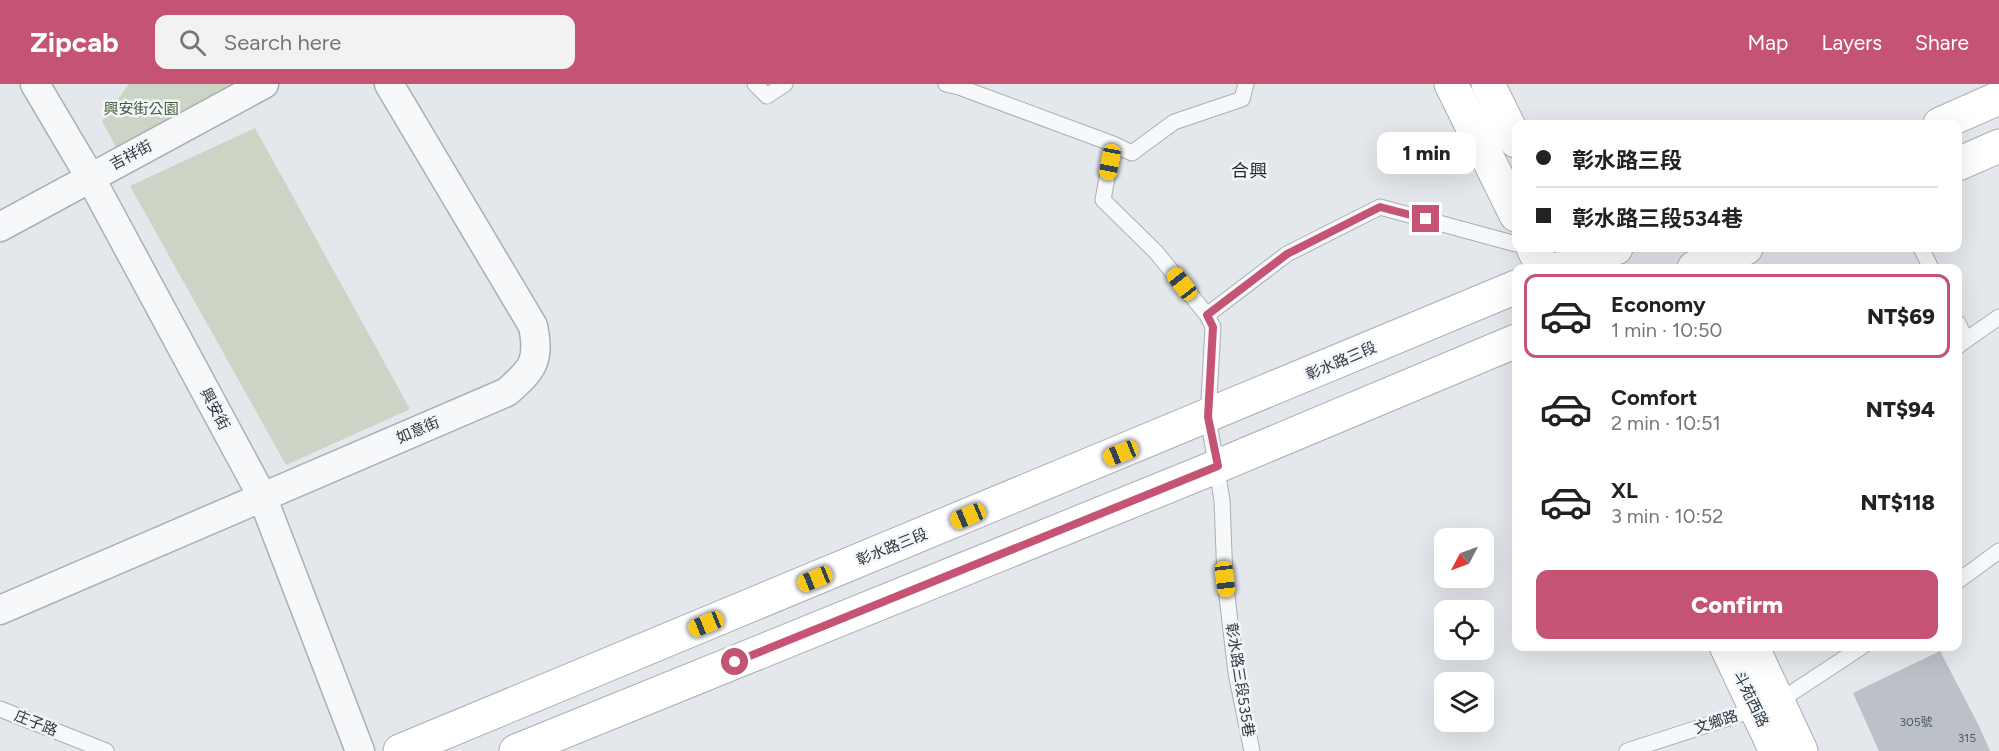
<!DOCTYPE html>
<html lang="en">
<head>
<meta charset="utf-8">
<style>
	body { margin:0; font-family:Figtree,"Noto Sans TC",sans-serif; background:#f2f2f2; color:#222; height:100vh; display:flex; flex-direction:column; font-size:22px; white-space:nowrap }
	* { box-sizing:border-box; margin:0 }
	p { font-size:20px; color:#767676 }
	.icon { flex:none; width:33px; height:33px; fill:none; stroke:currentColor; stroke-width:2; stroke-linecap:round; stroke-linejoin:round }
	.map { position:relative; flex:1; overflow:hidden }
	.side { position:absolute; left:1512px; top:180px; width:450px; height:387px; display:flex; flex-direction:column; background:#fff; border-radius:12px; box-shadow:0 6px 24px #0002 }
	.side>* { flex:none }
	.guide { position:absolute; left:1512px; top:36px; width:450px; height:132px; border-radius:12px; box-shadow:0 6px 24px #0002; display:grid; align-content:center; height:132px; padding:0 24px; background:#fff }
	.needle { width:39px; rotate:229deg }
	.controls { position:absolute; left:1434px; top:444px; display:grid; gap:12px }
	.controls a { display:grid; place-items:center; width:60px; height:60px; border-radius:12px; background:#fff; box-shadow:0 6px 24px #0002; font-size:30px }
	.end { position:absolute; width:27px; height:27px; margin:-14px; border:8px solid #c55373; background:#fff; box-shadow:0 0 0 3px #fff }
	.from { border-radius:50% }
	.bubble { position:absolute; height:42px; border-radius:12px; background:#fff; box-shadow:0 6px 24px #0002; font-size:20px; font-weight:800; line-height:42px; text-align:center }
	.car { position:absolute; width:18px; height:36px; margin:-18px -9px; border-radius:8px; box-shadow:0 0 4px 2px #0007; background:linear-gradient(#f5c518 24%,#345 0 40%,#f5c518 0 76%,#345 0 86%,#f5c518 0) }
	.guide b { display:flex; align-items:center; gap:21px; height:57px; font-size:22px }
	.guide b+b { border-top:2px solid #e0e0e0 }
	.guide i { width:15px; height:15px; background:#222 }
	ul { padding:10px 0 0; list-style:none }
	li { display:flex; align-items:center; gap:18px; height:84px; margin:0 12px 9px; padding:0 12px; border:3px solid transparent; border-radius:12px }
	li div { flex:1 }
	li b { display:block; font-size:22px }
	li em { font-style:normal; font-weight:800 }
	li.on { border-color:#c55373 }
	li>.icon { width:54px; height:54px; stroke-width:1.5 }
	.action { display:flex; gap:12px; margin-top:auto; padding:12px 24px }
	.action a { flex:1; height:69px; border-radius:12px; background:#c55373; color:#fff; font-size:24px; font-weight:800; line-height:69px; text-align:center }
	header { display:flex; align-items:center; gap:36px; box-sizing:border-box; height:84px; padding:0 30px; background:#c55373; color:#fff }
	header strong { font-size:28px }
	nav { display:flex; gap:33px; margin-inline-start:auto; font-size:21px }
	.search { width:420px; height:54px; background:#f2f2f2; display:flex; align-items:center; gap:15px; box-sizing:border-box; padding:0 21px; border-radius:12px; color:#767676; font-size:22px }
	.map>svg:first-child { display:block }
	.green { fill:#cbd4c5 }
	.building { fill:#bbc1c7 }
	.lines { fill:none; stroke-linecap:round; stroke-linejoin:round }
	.lane-casing { stroke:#a9afb5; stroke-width:17 }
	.street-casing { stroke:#a9afb5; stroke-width:31 }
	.secondary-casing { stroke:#a9afb5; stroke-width:35 }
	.lane { stroke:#f6f8f9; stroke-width:15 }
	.street { stroke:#f6f8f9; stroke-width:28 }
	.secondary { stroke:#fff; stroke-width:33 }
	.route { stroke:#c55373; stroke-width:8 }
	.labels { text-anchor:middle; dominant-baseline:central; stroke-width:5; stroke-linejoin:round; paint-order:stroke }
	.number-label { font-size:12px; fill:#505a63 }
	.park-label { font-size:15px; fill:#455c3b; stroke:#f3f6f8 }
	.street-label { font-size:15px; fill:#2c3742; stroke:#f3f6f8 }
	.quarter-label { font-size:18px; fill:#1e2833; stroke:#f3f6f8 }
</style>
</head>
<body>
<header>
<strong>Zipcab</strong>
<div class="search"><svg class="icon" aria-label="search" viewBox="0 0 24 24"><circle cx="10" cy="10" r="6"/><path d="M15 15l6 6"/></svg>Search here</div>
<nav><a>Map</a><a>Layers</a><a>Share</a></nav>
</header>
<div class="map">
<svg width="1999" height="667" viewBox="0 0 1999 667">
	<rect width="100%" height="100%" fill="#e4e7eb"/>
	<path class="green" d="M129,0H238L118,67L102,37Z
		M255,44L410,325L286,381L130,102Z"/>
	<path class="building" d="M1940,567L1979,642L1990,667H1879L1853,609Z"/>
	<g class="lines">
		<defs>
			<path id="lane" d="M755,0L767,12L785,0
				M946,0L959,3L1113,60L1132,69L1174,38L1242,15L1246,0
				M1113,60L1103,116L1156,168L1207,231L1213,243L1208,333L1222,416L1225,495L1236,589L1252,667
				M1921,164L1931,184
				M1207,231L1287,170L1380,123L1516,160
				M1958,239L1966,256L1958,262
				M1966,256L1999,233
				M1958,497L1999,467
				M0,625L106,667
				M1627,667L1778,618L1863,562"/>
			<path id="street" d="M35,0L90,93L262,412L360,667
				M0,143L264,0
				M0,526L507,308C533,285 540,277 533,242L389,0"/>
			<path id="secondary" d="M1451,0L1516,131
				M1488,0L1516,57
				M1940,40L1999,14
				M1958,80L1999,62
				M1533,164L1543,184
				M1561,184L1616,164
				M1694,184L1746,164
				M1726,562L1776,667
				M1752,562L1801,667
				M400,667L1516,203
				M516,667L1218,382L1516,257"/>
		</defs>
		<use href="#lane" class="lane-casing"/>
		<use href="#street" class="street-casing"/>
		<use href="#secondary" class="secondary-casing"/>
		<use href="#lane" class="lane"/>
		<use href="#street" class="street"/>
		<use href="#secondary" class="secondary"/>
	</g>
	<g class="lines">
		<path class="route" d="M735,578L1218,382L1208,333L1213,243L1207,231L1287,170L1380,123L1426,135"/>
	</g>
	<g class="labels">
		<g class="number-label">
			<text x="1916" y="638">305號</text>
			<text x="1967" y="654">315</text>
		</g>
		<g class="park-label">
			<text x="141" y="25">興安街公園</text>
		</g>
		<g class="street-label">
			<text transform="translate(131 71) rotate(-28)">吉祥街</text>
			<text transform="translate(1341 277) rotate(-23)">彰水路三段</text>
			<text transform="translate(215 325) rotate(62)">興安街</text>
			<text transform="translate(418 346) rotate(-23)">如意街</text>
			<text transform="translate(892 463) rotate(-22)">彰水路三段</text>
			<text transform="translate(1240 596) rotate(81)">彰水路三段535巷</text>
			<text transform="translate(1751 615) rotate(64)">斗苑西路</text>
			<text transform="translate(1716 638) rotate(-18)">文鄉路</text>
			<text transform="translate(36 639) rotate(22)">庄子路</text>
		</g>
		<g class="quarter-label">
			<text x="1249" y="87">合興</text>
		</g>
	</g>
</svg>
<div class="controls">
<a><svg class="needle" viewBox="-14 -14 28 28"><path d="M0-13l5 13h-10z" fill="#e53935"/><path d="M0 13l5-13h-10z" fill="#767676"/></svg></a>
<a><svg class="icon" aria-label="locate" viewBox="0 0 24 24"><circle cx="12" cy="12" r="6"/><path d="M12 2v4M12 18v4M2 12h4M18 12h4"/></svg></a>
<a><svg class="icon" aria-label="layers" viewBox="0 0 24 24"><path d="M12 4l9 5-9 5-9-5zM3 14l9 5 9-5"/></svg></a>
</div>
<i class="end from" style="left:735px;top:578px"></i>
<i class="end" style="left:1426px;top:135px"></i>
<div class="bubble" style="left:1377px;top:48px;width:99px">1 min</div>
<i class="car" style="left:1110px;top:78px;rotate:191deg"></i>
<i class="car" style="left:1182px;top:200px;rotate:322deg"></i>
<i class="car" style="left:1121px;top:369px;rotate:248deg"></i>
<i class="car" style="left:968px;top:432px;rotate:247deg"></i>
<i class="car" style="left:815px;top:495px;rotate:248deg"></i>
<i class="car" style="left:1225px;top:495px;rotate:173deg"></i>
<i class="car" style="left:706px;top:540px;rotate:248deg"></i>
<div class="guide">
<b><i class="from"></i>彰水路三段</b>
<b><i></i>彰水路三段534巷</b>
</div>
<section class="side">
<ul>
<li class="on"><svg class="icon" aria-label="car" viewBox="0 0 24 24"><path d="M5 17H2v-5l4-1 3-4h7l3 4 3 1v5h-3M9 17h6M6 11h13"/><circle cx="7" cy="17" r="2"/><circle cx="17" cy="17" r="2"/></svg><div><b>Economy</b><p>1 min · 10:50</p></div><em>NT$69</em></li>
<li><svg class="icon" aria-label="car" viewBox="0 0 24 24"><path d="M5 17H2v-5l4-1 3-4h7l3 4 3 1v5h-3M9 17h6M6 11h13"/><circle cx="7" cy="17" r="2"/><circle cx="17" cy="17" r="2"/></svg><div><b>Comfort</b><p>2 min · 10:51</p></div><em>NT$94</em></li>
<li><svg class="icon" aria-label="car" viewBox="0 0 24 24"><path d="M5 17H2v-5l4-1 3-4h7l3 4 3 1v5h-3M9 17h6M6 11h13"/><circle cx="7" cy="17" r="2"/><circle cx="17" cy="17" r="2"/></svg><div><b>XL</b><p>3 min · 10:52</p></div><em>NT$118</em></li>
</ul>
<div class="action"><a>Confirm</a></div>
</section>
</div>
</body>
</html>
